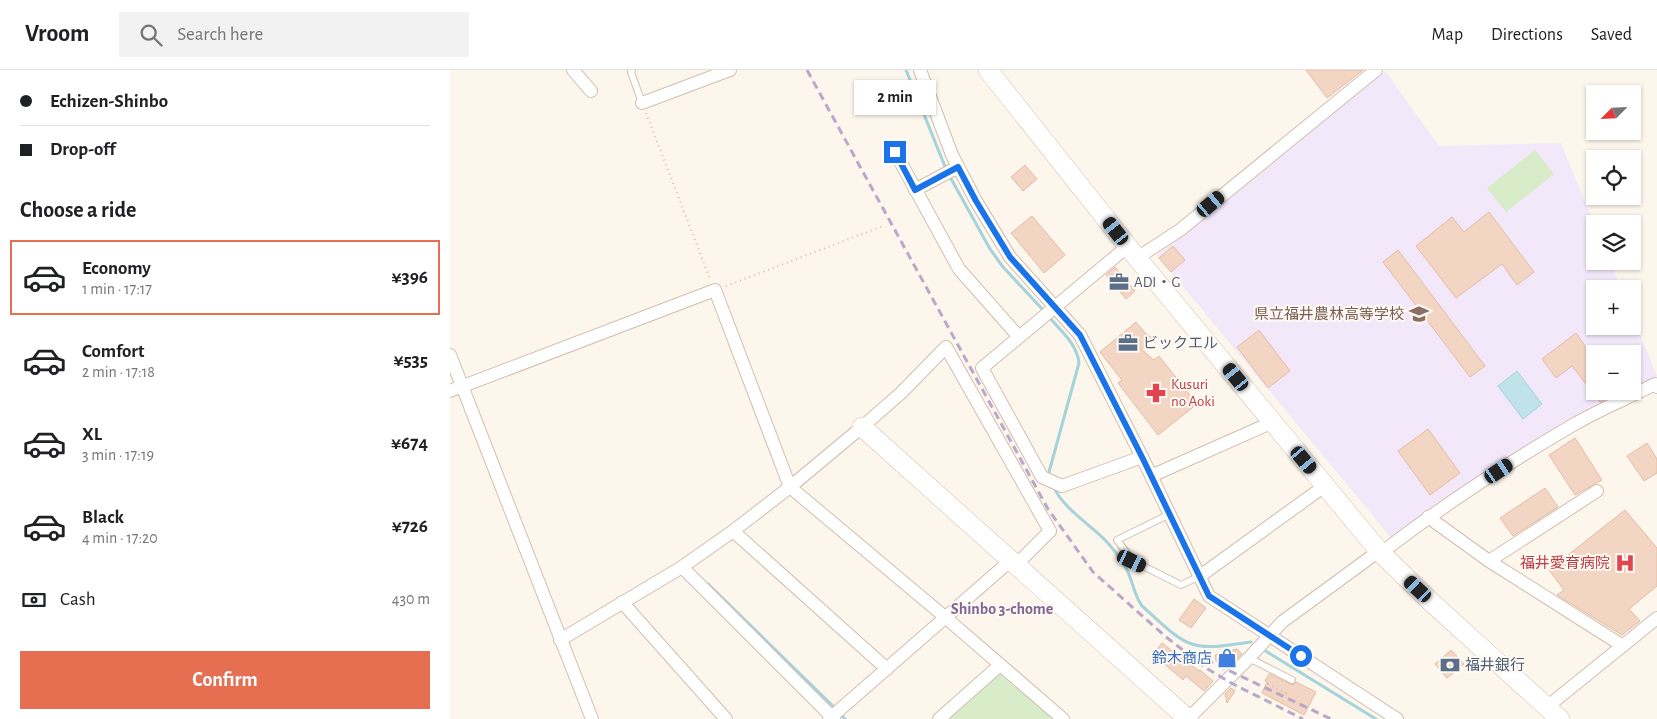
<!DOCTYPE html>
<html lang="en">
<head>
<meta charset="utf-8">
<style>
	body { margin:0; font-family:"Alegreya Sans","Noto Sans JP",sans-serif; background:#f2f2f2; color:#202124; height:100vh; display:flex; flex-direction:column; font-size:19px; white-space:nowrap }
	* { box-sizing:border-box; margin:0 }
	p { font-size:16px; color:#757577 }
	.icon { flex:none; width:28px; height:28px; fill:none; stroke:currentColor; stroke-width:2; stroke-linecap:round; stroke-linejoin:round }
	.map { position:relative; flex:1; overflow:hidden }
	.sheet { display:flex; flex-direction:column; background:#fff; width:450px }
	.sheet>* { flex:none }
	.top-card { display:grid; align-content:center; height:110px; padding:0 20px; background:#fff }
	.needle { width:32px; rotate:246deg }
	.fabs { position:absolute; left:1136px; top:15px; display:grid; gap:10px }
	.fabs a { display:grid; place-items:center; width:55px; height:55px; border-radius:0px; background:#fff; box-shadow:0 1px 4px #0004; font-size:25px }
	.end { position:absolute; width:22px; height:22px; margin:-11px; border:6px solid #1a73e8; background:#fff; box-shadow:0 0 0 2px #fff }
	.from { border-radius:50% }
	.bubble { position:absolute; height:35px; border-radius:0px; background:#fff; box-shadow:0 1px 4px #0004; font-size:16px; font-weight:700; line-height:35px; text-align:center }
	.car { position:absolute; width:15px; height:30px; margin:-15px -8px; border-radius:6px; box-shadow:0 0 4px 1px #0007; background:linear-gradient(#222 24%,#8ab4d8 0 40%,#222 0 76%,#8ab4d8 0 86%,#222 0) }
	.top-card b { display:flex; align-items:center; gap:18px; height:48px; font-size:19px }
	.top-card b+b { border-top:1px solid #e0e0e0 }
	.top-card i { width:12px; height:12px; background:#202124 }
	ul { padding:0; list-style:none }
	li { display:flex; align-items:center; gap:15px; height:75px; margin:0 10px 8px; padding:0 10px; border:2px solid transparent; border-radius:0px }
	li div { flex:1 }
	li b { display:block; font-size:19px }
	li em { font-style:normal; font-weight:700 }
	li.on { border-color:#e76f51 }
	li>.icon { width:45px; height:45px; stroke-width:1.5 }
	h2 { padding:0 20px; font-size:22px; line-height:60px }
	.pay { display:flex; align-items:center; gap:12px; height:55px; padding:0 20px; font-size:19px }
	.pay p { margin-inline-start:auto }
	.primary-button { display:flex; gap:10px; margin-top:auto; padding:10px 20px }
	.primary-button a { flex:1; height:58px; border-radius:0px; background:#e76f51; color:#fff; font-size:20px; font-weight:700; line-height:58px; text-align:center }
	header { display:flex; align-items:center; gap:30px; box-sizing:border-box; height:70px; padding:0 25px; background:#fff; border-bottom:1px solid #e0e0e0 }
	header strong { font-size:24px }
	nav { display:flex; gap:28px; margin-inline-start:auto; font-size:18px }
	.search { width:350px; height:45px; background:#f2f2f2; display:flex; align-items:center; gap:12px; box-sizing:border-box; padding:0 18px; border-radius:0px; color:#757577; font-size:19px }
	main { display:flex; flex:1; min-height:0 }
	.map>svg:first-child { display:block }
	.education { fill:#f3e8fa }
	.green { fill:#d8ecc9 }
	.water { fill:#bfe3e8; stroke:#a5d3da }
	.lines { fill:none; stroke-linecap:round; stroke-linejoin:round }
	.stream { stroke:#a5d3da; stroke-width:3 }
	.building { fill:#f3d5c3; stroke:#e6bba3 }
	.lane-casing { stroke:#d1beb0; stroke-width:8 }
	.street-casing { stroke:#d1beb0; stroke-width:14 }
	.secondary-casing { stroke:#d6c0b0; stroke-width:20 }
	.path { stroke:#d9b8a5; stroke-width:2; stroke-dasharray:1 4; stroke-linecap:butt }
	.lane { stroke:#fff; stroke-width:6 }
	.street { stroke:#fff; stroke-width:12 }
	.secondary { stroke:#fff; stroke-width:19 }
	.rail { stroke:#b9a8c9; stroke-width:3; stroke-dasharray:8 5; stroke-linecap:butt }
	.route { stroke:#1a73e8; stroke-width:6 }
	.labels { text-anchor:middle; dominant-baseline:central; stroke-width:4; stroke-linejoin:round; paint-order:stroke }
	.service-label { font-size:15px; fill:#4e5e75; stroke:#fffaf3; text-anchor:start }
	.education-label { font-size:15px; fill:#785e54; stroke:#fffaf3; text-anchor:end }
	.health-label { font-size:15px; fill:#be3a42; stroke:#fffaf3; text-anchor:start }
	.shop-label { font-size:15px; fill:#366cbe; stroke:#fffaf3; text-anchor:end }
	.neighbourhood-label { font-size:16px; font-weight:bold; fill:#846695; stroke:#fffaf3 }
</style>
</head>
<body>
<header>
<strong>Vroom</strong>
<div class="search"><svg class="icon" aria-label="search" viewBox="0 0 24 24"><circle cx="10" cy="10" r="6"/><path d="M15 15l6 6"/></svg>Search here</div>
<nav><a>Map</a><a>Directions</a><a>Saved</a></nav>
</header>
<main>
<section class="sheet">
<div class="top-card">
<b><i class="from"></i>Echizen-Shinbo</b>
<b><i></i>Drop-off</b>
</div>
<h2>Choose a ride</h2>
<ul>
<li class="on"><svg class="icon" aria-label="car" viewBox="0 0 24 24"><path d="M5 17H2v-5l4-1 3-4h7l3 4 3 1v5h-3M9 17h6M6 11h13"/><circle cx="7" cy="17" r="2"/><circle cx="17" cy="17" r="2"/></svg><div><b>Economy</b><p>1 min · 17:17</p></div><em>¥396</em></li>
<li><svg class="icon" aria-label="car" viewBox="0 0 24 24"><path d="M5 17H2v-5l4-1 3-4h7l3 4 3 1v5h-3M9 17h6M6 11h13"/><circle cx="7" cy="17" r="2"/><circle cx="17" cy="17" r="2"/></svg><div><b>Comfort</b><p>2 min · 17:18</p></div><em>¥535</em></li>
<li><svg class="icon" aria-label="car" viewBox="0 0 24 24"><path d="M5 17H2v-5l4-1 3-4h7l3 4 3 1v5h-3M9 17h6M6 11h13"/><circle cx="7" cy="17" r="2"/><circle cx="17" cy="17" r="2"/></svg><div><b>XL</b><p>3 min · 17:19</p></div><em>¥674</em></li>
<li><svg class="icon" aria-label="car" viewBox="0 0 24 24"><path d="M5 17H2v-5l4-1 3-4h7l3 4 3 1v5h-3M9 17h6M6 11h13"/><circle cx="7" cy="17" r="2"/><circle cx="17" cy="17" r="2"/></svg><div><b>Black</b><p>4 min · 17:20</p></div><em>¥726</em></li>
</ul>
<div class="pay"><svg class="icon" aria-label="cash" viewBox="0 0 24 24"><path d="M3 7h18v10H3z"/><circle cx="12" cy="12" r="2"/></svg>Cash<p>430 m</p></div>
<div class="primary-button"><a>Confirm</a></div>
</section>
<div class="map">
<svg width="1207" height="649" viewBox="0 0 1207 649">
	<rect width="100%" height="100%" fill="#fdf6ec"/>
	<path class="education" d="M935,1L989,76L1111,73L1145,156V191H1160L1171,219H1145V256H1182L1183,247L1207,306L1183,320L1182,284H1145V321H1179L942,469L707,185Z"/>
	<path class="green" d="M1085,80L1104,104L1056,142L1037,118Z
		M550,595L608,649H492Z"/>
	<path class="water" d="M1067,301L1092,334L1073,349L1048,316Z"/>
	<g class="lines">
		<path class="stream" d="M456,0L496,99
			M499,105L540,179L553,197L595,242
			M599,247C611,261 627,274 629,293L599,402L600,406
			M604,417C611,436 639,454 654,469C663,478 671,489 677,500C683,512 684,525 692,536C705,547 725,569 742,574C760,580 783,574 801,572
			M258,514L386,639
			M814,580L926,649
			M390,644L395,649"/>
	</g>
	<path class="building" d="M856,0H913L877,28Z
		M575,95L587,109L573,121L561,107Z
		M1039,142L1084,202L1067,215L1052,194L1006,228L966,176L1002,147L1014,162Z
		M582,146L615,185L594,203L561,163Z
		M723,176L735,190L721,202L709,188Z
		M948,180L1035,296L1020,307L933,192Z
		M665,197L685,221L676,229L656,205Z
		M686,252L696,264L704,269L691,279L704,290L709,286L747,334L708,365L668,313L672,310L650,282Z
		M809,260L840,301L818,318L787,277Z
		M1126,263L1145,290V321H1170L1168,323L1150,332L1122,296L1106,308L1092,289Z
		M978,359L1010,403L980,425L948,381Z
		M1125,368L1152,410L1125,425L1099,385Z
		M1197,373L1207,389V403L1194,411L1177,386Z
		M1095,418L1108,437L1063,466L1050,448Z
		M1175,440L1207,478V516L1179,539L1190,551L1172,565L1107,525L1114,520L1099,500Z
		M744,529L756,538L741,558L729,550Z
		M712,573L735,591H736L749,601L750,600L763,611L754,621L736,606L733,610L703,584Z
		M787,579L792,584L779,596L766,591L765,585Z
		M1001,580L1014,594L997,608L985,594Z
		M819,604L840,614L843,615L846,612L866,622L854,645L812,623L817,612L815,611Z
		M781,618L785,621L777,633L775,624Z"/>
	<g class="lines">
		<defs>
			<path id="lane" d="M182,0L181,2L192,33
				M720,444L667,470L683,491L731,515L750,506
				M799,588L842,610"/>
			<path id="street" d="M123,0L141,21
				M470,0L502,85L526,131L560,187L630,265L692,387L759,526L947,649
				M192,33L280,0
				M445,82L509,199L569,267
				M465,120L508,97
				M678,176L532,298L592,407L612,416L692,387
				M687,188L730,160L926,0
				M0,285L142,649
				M0,321L265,220L340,417L495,547L613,649
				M701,406L823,352
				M978,447L1039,491L1173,576
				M283,461L437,599
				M931,483C992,436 1056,394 1123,355C1149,340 1178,328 1205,314L1207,317
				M1039,491L1147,421
				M232,497L384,649
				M750,506L876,415
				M172,532L276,649
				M110,570L232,497L283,461L340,417L412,357L451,323L496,277L600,461L565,496
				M1097,637L1207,548
				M379,649L560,491
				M489,649L550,595
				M738,649L799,588L832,552L929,481"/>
			<path id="secondary" d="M538,0L687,188L929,481L980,531L1110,649
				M412,357L738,649"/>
		</defs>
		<use href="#lane" class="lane-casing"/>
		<use href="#street" class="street-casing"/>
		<use href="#secondary" class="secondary-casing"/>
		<path class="path" d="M196,43L260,209
			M276,216L433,156
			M816,619L818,614L836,623V621"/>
		<use href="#lane" class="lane"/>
		<use href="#street" class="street"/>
		<use href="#secondary" class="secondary"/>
		<path class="rail" d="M357,0L598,439L643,502L716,567L756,598L783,614L853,649
			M744,584L881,649"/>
	</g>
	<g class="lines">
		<path class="route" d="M445,82L465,120L508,97L526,131L560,187L630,265L692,387L759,526L851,586"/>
	</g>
	<defs>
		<symbol id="office-bare" viewBox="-9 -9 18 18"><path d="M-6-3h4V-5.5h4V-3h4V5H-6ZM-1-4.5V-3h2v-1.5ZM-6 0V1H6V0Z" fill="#5c6f8a" stroke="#fffaf3" stroke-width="2.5" paint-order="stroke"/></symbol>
		<symbol id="school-bare" viewBox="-9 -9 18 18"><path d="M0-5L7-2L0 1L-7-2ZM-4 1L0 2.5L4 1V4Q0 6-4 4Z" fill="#8d6e63" stroke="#fffaf3" stroke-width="2.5" paint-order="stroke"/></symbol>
		<symbol id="pharmacy-bare" viewBox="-9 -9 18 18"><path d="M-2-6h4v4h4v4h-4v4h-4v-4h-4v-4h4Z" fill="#e0444e" stroke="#fffaf3" stroke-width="2.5" paint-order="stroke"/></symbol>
		<symbol id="hospital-bare" viewBox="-9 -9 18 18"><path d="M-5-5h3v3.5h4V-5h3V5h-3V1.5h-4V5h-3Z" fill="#e0444e" stroke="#fffaf3" stroke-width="2.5" paint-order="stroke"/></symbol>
		<symbol id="shop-bare" viewBox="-9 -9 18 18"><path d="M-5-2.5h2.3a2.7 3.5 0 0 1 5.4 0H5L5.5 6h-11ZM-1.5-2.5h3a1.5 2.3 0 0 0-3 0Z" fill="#3f7fe0" stroke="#fffaf3" stroke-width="2.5" paint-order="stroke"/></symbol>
		<symbol id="bank-bare" viewBox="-9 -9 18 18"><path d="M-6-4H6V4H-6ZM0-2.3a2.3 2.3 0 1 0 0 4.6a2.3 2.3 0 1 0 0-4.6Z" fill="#5c6f8a" stroke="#fffaf3" stroke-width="2.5" paint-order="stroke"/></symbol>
	</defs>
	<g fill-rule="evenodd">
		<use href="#office-bare" x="655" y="198" width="28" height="28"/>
		<use href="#school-bare" x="955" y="230" width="28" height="28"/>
		<use href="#office-bare" x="664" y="259" width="28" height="28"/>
		<use href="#pharmacy-bare" x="692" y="309" width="28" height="28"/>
		<use href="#hospital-bare" x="1161" y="479" width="28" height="28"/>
		<use href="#shop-bare" x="763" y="574" width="28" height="28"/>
		<use href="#bank-bare" x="986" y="581" width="28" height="28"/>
	</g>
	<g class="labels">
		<g class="service-label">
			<text x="684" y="212">ADI・G</text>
			<text x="693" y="273">ビックエル</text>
			<text x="1015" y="595">福井銀行</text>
		</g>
		<g class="education-label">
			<text x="954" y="244">県立福井農林高等学校</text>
		</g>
		<g class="health-label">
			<text x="721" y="314">Kusuri<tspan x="721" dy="17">no Aoki</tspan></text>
			<text x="1160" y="493" text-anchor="end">福井愛育病院</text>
		</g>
		<g class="shop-label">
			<text x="762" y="588">鈴木商店</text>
		</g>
		<g class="neighbourhood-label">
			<text x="552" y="539">Shinbo 3-chome</text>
		</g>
	</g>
</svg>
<div class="fabs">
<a><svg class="needle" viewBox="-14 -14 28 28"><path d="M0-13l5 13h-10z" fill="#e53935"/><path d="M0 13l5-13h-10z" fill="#757577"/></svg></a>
<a><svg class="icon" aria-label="locate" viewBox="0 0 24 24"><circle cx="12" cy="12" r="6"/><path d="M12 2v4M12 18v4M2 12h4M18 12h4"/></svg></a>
<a><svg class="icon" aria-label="layers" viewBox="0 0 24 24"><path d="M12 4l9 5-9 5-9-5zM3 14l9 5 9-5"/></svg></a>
<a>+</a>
<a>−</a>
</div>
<i class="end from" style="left:851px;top:586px"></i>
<i class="end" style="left:445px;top:82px"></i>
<div class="bubble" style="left:404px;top:10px;width:82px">2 min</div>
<i class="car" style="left:761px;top:134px;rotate:50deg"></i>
<i class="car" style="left:666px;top:161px;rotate:322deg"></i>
<i class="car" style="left:786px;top:307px;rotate:321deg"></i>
<i class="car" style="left:854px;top:390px;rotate:140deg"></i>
<i class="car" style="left:1049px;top:401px;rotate:56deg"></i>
<i class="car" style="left:682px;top:491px;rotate:116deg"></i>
<i class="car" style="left:968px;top:519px;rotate:313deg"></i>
</div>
</main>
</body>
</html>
